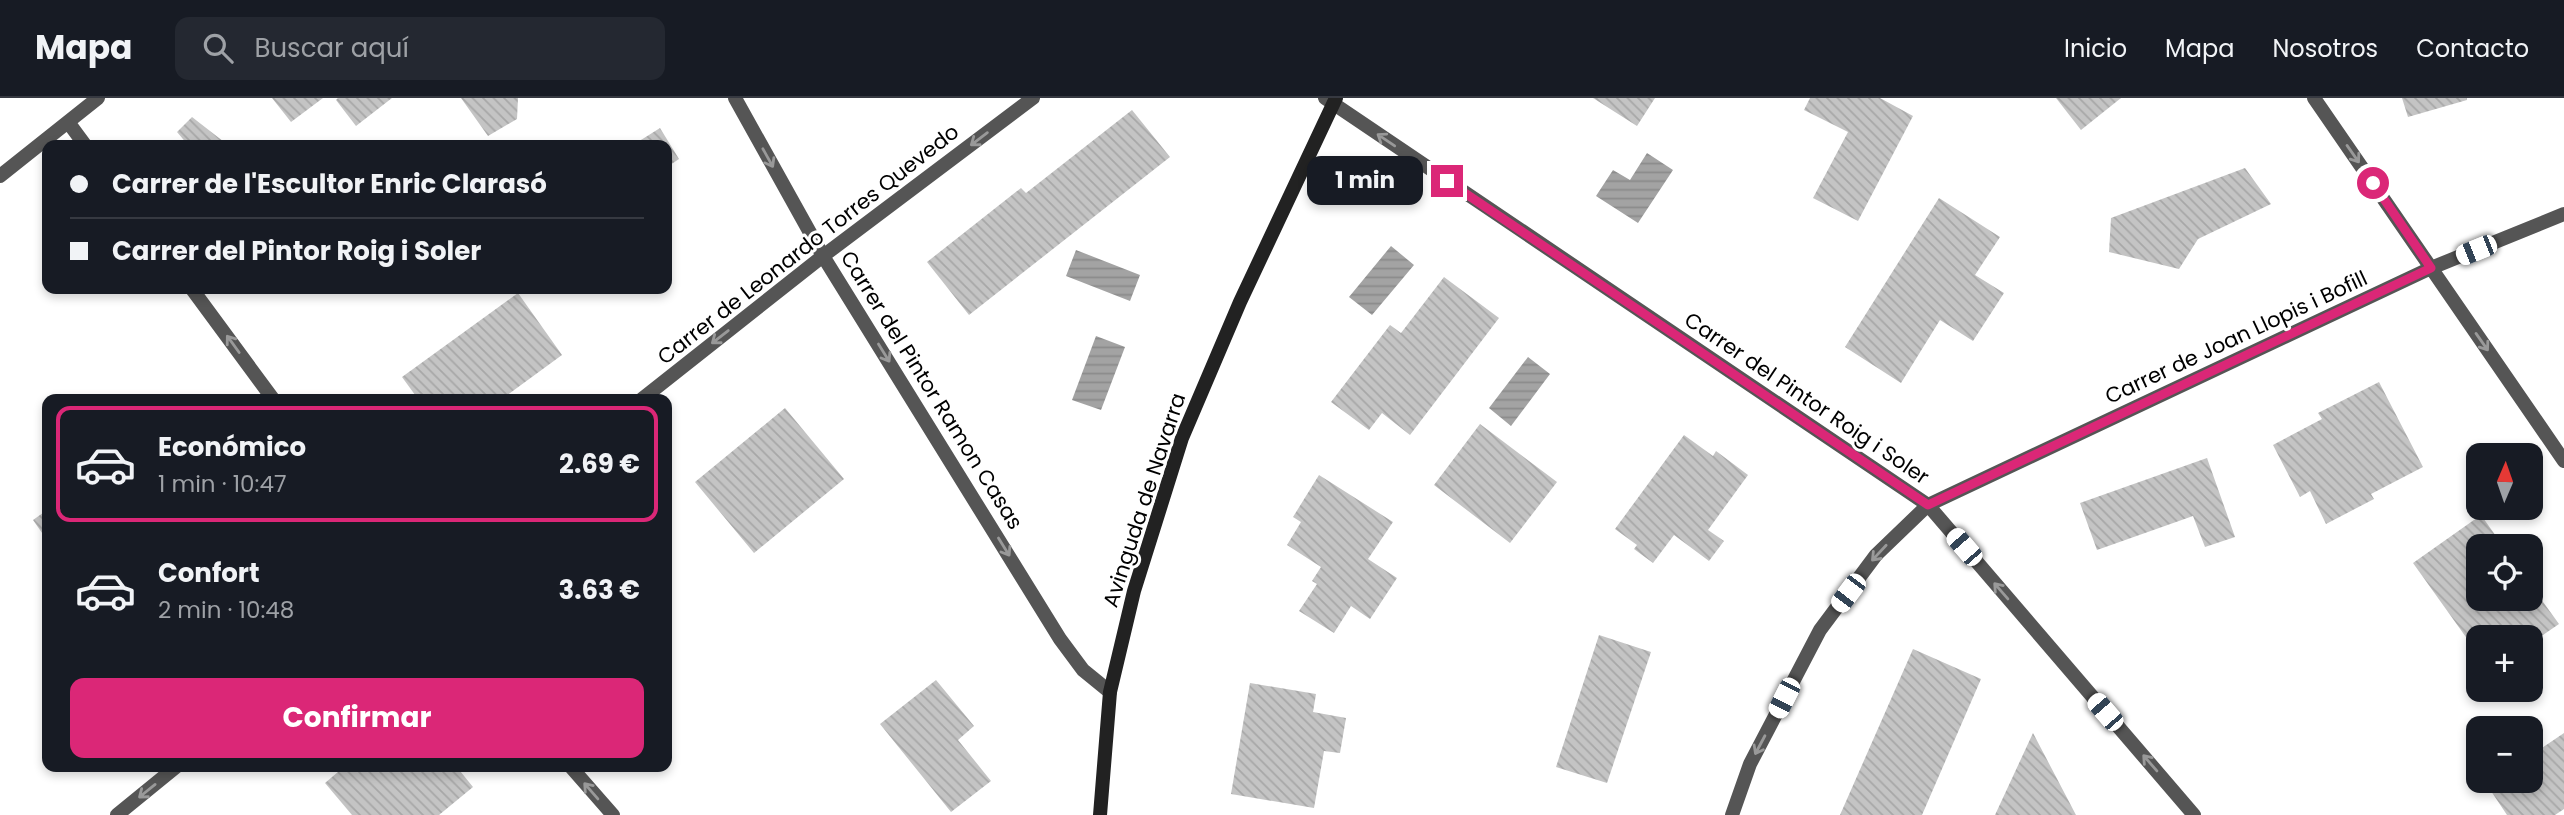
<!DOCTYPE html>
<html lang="es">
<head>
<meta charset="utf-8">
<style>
	body { margin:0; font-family:Poppins,sans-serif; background:#242831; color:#f1f3f6; height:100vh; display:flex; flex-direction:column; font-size:26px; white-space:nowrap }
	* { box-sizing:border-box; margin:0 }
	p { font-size:23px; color:#9ea1a6 }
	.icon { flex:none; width:38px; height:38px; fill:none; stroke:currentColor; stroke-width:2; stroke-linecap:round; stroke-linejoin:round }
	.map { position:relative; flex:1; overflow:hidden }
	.panel { position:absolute; left:42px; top:296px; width:630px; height:378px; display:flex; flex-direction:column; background:#171b24; border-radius:14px; box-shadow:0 4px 10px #0003 }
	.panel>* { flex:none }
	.hud { position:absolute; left:42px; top:42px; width:630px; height:154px; border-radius:14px; box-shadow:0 4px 10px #0003; display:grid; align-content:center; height:154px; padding:0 28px; background:#171b24 }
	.needle { width:46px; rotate:2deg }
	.fabs { position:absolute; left:2466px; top:345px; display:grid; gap:14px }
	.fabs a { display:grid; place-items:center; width:77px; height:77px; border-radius:14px; background:#171b24; box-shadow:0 4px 10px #0003; font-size:35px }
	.end { position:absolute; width:32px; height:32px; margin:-16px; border:9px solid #db2777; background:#fff; box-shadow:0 0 0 4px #fff }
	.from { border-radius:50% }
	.bubble { position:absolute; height:49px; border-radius:14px; background:#171b24; box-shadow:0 4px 10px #0003; font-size:23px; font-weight:700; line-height:49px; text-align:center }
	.car { position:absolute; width:21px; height:42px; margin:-21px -10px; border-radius:9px; box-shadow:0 0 5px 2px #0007; background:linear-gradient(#fff 24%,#345 0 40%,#fff 0 76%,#345 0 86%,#fff 0) }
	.hud b { display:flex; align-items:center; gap:24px; height:66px; font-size:26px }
	.hud b+b { border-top:2px solid #363941 }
	.hud i { width:18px; height:18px; background:#f1f3f6 }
	ul { padding:12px 0 0; list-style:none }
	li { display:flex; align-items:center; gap:21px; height:116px; margin:0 14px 10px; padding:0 14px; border:4px solid transparent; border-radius:14px }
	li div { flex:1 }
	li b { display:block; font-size:26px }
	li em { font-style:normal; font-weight:700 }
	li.current { border-color:#db2777 }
	li>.icon { width:63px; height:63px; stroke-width:1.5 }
	.action { display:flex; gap:14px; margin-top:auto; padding:14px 28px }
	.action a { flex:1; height:80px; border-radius:14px; background:#db2777; color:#fff; font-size:28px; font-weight:700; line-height:80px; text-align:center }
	header { display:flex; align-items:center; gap:42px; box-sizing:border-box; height:98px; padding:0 35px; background:#171b24; border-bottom:2px solid #363941 }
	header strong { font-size:33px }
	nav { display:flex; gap:38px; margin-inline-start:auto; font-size:24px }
	.search { width:490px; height:63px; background:#242831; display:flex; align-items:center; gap:18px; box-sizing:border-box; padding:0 24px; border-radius:14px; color:#9ea1a6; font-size:26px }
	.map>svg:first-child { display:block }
	.water { fill:url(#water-rules) }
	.building { fill:url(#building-back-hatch) }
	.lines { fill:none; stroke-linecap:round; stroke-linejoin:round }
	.street { stroke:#555; stroke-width:14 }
	.secondary { stroke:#222; stroke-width:14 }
	.oneway { stroke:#999 }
	.route { stroke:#db2777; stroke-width:9 }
	.labels { text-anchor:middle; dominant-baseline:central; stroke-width:6; stroke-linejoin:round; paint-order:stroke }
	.street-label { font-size:21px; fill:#000; stroke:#fff }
</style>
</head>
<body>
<header>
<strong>Mapa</strong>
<div class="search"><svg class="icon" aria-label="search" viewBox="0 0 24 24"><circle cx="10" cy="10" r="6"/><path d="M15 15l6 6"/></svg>Buscar aquí</div>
<nav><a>Inicio</a><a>Mapa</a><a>Nosotros</a><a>Contacto</a></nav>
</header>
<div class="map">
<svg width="2564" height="717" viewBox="0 0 2564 717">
	<defs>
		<pattern id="water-rules" width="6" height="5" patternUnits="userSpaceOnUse" patternTransform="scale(1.75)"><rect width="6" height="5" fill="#a3a3a3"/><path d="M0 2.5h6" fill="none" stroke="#8b8b8b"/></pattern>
		<pattern id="building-back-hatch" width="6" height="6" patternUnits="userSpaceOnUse" patternTransform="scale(1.75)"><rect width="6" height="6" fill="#c4c4c4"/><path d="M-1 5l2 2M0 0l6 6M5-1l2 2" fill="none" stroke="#a7a7a7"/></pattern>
	</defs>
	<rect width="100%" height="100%" fill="#fff"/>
	<path class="water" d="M1647,55L1673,72L1638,125L1596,98L1613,72L1630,82Z
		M1391,148L1414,167L1372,217L1349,199Z
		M1076,152L1140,177L1130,203L1066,178Z
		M1096,238L1125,249L1101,312L1072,302Z
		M1528,259L1550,276L1511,328L1489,310Z"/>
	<path class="building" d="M272,0H323L291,24Z
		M338,0H392L356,28L336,2Z
		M461,0H518L517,21L488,38Z
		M1593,0H1655L1637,28Z
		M1810,0H1880L1913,18L1858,123L1813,100L1848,34L1804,12Z
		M2056,0H2121L2081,32Z
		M2402,0H2467V2L2408,19Z
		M1132,12L1170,59L969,217L927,164L1021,90L1026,95Z
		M192,19L228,47H188L177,34Z
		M660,30L679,61L667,69V47H633Z
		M2245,70L2271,106L2198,141L2179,171L2109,154L2111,120Z
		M1939,100L2000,139L1975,177L2004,195L1973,243L1940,222L1901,285L1845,249Z
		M1444,179L1499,220L1410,337L1382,315L1369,332L1331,304L1390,227L1401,235Z
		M518,195L562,257L502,301H418L402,279Z
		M2379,284L2423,369L2371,396L2374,401L2326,426L2310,393L2300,399L2273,347L2322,321L2318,315Z
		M785,310L844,381L754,455L695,384Z
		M1480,326L1557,384L1510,445L1434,387Z
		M1684,337L1713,358L1716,353L1748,377L1708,432L1724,443L1709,463L1674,437L1653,465L1634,451L1637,447L1615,431Z
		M2207,360L2235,439L2205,449L2193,418L2097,452L2080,405Z
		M1319,377L1393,424L1368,461L1397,480L1370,521L1351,508L1334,535L1299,513L1317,486L1312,483L1321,469L1287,447L1301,424L1293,419Z
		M47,412V442L33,422Z
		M2481,417L2503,448H2478V500H2530V486L2559,526L2530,546V539H2478V556L2413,465Z
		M1599,537L1651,554L1607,685L1556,669Z
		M1913,551L1981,581L1922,717H1840Z
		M936,582L974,628L958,642L991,683L951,714L880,626Z
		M1250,585L1316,596L1313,614L1346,620L1340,655L1324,653L1314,710L1231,696Z
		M2033,635L2076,717H1995Z
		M2564,635V711L2555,717H2507L2487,687L2493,682H2530V658Z
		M345,668H456L473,689L439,717H352L325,685Z"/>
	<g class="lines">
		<path class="street" d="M735,0L823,158L1060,541L1083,572L1110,594
			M1325,0L1928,407L2194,717
			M2314,0L2564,363
			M68,24L85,47
			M0,78L98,0
			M192,191L273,301
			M642,301L823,158L1033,0
			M570,668L613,717
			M117,717L177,668
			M1732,717L1750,666L1820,532L1876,457L1928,407L2431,170L2564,116"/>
		<path class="secondary" d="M1100,717L1110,594L1134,493L1182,340L1240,204L1336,0"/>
	</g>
	<defs><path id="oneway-shaft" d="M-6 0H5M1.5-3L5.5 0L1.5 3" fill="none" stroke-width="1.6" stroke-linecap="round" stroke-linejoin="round" transform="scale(1.75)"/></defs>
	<g class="oneway">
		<use href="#oneway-shaft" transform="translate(979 41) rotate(143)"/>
		<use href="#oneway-shaft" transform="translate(1386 42) rotate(-146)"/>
		<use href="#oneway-shaft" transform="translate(2353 56) rotate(55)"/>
		<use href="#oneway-shaft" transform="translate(768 60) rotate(61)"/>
		<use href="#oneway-shaft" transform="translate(720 239) rotate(142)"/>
		<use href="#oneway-shaft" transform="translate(2482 244) rotate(55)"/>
		<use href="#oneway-shaft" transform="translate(233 246) rotate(-126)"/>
		<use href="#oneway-shaft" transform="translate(884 255) rotate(58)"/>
		<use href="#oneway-shaft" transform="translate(1004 449) rotate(58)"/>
		<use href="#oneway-shaft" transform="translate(1879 455) rotate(133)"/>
		<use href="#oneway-shaft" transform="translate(2001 493) rotate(-131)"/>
		<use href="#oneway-shaft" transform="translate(1760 647) rotate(118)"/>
		<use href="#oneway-shaft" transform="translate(2150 665) rotate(-131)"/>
		<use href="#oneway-shaft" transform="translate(147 693) rotate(141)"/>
		<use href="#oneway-shaft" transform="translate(591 693) rotate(-131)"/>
	</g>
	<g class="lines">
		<path class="route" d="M1447,83L1928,407L2431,170L2373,85"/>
	</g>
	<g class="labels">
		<g class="street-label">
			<text transform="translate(808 146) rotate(-38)">Carrer de Leonardo Torres Quevedo</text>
			<text transform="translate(2236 239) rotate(-25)">Carrer de Joan Llopis i Bofill</text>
			<text transform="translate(932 292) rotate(58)">Carrer del Pintor Ramon Casas</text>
			<text transform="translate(1807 300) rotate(34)">Carrer del Pintor Roig i Soler</text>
			<text transform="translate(1144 402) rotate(-72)">Avinguda de Navarra</text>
		</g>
	</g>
</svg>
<div class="fabs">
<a><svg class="needle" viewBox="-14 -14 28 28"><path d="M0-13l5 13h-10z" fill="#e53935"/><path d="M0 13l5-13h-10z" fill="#9ea1a6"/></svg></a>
<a><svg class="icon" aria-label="locate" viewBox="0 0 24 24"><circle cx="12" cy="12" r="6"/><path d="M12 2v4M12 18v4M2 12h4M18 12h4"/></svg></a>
<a>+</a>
<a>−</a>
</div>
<i class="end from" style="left:2373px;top:85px"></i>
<i class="end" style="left:1447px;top:83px"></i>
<div class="bubble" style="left:1307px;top:58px;width:116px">1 min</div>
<i class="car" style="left:2476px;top:152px;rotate:248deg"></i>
<i class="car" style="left:1964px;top:449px;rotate:319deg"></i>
<i class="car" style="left:1848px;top:495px;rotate:217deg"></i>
<i class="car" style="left:1784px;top:600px;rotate:207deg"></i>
<i class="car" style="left:2105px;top:614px;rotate:319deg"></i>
<div class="hud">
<b><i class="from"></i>Carrer de l'Escultor Enric Clarasó</b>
<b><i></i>Carrer del Pintor Roig i Soler</b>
</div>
<section class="panel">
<ul>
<li class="current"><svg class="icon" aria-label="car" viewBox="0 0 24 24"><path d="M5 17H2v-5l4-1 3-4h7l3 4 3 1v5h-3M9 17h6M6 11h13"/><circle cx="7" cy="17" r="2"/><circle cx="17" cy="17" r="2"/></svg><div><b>Económico</b><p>1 min · 10:47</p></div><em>2.69 €</em></li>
<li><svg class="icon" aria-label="car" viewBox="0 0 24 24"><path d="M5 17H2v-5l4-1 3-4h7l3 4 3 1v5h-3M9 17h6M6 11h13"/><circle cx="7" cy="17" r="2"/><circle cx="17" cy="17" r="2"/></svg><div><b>Confort</b><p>2 min · 10:48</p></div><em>3.63 €</em></li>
</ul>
<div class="action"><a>Confirmar</a></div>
</section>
</div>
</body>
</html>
